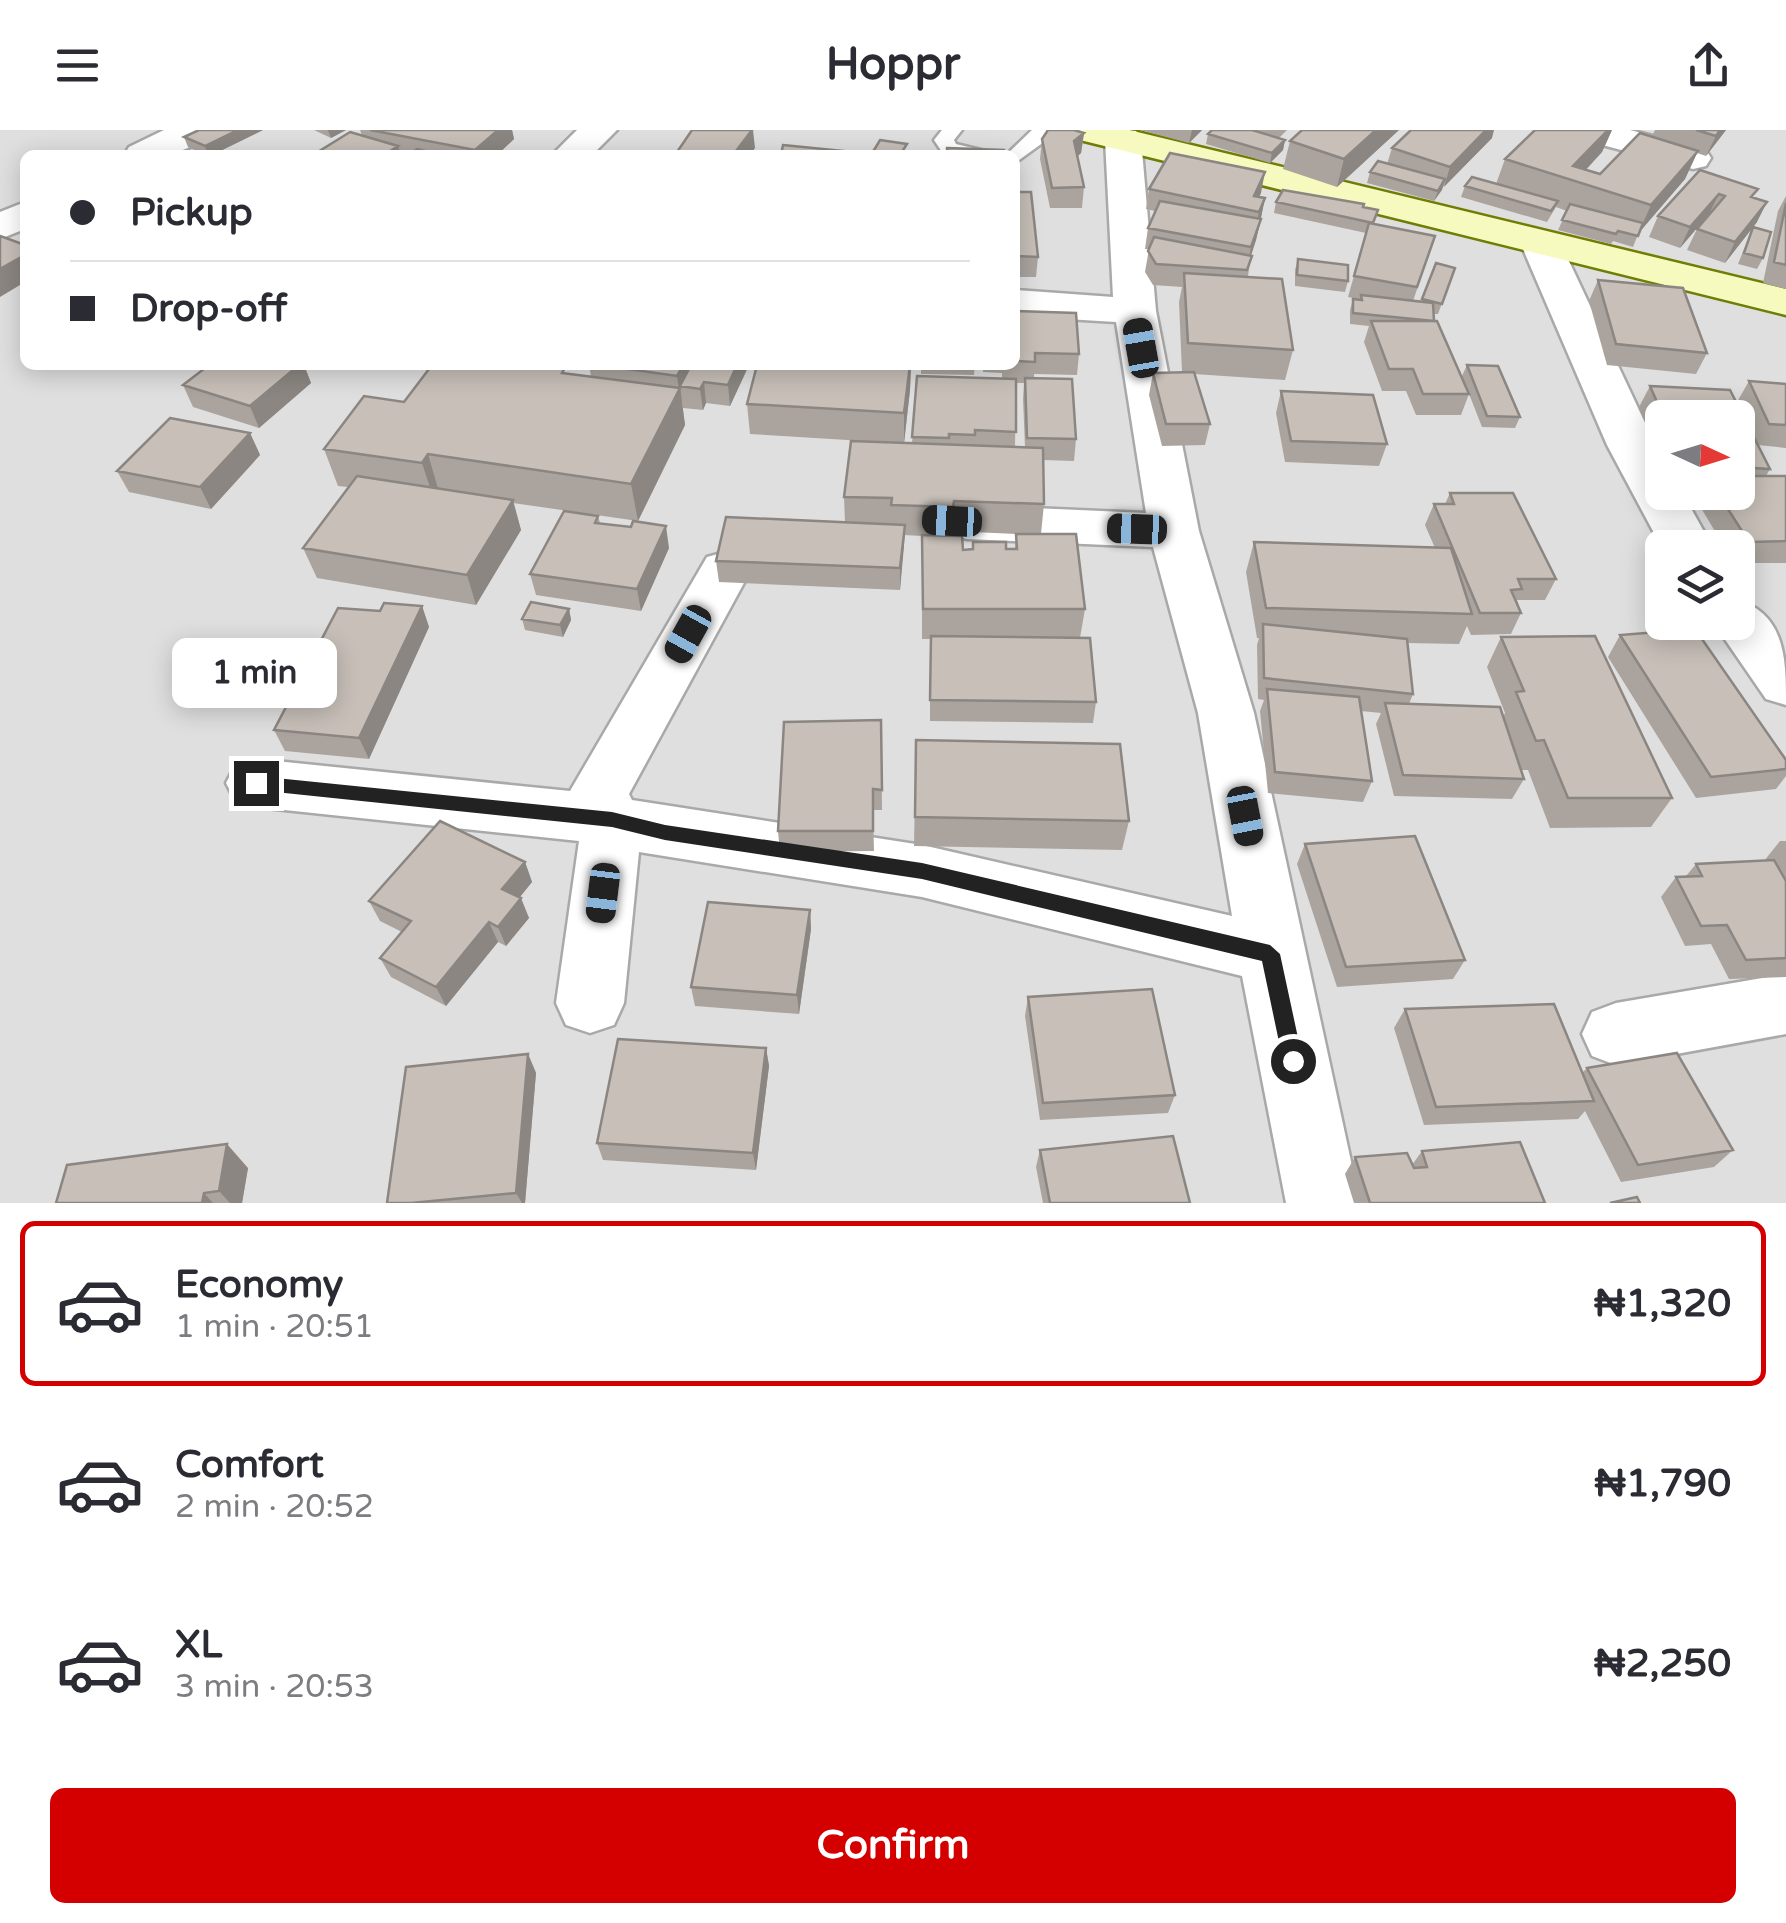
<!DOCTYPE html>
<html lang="en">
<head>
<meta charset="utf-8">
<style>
	body { margin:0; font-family:"Varela Round",sans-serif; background:#f2f2f3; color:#2b2b33; height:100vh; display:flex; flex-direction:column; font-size:38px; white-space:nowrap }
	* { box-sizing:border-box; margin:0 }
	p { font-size:32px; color:#7c7c81 }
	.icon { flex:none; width:55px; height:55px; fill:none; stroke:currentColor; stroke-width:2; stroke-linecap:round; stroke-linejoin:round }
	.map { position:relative; height:1073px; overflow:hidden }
	.panel { display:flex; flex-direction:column; background:#fff; flex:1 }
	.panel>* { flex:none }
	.top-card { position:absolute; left:20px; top:20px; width:1000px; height:220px; border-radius:15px; box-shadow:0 5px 25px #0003; display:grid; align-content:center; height:220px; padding:0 50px; background:#fff }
	.needle { width:65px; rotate:94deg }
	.buttons { position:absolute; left:1645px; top:270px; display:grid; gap:20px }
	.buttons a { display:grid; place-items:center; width:110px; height:110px; border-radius:15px; background:#fff; box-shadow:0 5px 25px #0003; font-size:50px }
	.end { position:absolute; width:45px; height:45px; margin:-22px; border:12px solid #222; background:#fff; box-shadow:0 0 0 5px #fff }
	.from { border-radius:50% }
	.bubble { position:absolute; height:70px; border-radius:15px; background:#fff; box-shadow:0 5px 25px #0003; font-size:32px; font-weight:700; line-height:70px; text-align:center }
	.car { position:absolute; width:30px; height:60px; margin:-30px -15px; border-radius:12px; box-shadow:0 0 8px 2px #0007; background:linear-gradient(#222 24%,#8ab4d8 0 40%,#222 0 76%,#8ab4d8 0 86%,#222 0) }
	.top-card b { display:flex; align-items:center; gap:35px; height:95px; font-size:38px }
	.top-card b+b { border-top:2px solid #e1e1e2 }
	.top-card i { width:25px; height:25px; background:#2b2b33 }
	ul { padding:18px 0 0; list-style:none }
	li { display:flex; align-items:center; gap:30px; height:165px; margin:0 20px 15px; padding:0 30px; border:5px solid transparent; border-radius:15px }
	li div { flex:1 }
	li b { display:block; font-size:38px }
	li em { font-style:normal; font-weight:700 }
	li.current { border-color:#d40000 }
	li>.icon { width:90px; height:90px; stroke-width:1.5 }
	.cta { display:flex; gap:20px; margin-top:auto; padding:20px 50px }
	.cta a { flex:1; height:115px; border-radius:15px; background:#d40000; color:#fff; font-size:40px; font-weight:700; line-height:115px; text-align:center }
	header { display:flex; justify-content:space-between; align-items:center; height:130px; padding:0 50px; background:#fff; font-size:45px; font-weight:700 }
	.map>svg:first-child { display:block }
	.residential { fill:#e0dfdf; fill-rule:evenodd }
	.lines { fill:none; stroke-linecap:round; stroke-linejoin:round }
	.lane-casing { stroke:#a9a9a9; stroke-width:5 }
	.street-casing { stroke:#a9a9a9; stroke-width:5 }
	.secondary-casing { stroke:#707d05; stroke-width:5 }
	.lane { fill:#fff; fill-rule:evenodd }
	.street { fill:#fff; fill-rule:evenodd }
	.secondary { fill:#f7fabf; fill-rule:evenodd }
	.wall { fill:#aba49e; fill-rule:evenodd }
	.shaded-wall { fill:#8b8681 }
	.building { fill:#c7bfb8; stroke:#8b8681; stroke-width:2.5 }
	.route { fill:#222 }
</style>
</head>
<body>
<header><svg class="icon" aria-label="menu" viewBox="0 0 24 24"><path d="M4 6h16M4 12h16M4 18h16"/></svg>Hoppr<svg class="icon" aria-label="share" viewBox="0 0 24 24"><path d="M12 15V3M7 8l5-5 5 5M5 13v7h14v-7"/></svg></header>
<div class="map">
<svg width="1786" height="1073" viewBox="0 0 1786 1073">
	<rect width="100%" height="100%" fill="#f2efe9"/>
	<path class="residential" d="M0,0H1786V1073H0ZM25,25H1015V235H25ZM1662,288H1738V362H1662ZM1662,418H1738V492H1662Z"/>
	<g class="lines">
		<defs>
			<path id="lane" d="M942,0H962L954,10L956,14L985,21L988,25L942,22L934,10Z
				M1032,0H1052L1048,9L1015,33V25H1006Z"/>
			<path id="street" d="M164,0H210C191,28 153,25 124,25L129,17Z
				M577,0H617L592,25H552Z
				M1116,0L1136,1L1141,9L1156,181L1199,401L1254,583L1360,1073H1286L1242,846L922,767L639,722L624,873L614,895L590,903L566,895L556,873L579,711L256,677L235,670L226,653L235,636L256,629L570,661L707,427L725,422L743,427L751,440L629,664L632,670L922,715L1232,786L1198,583L1153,417L967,409L949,404L942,392L949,380L967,375L1146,383L1116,192L1015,186V160L1113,167L1105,9Z
				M1571,0H1630L1706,20L1711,28L1706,36L1693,39L1576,8Z
				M25,72V99L0,109V82Z
				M1540,100L1554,104L1560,112L1662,329V362H1682L1713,418H1662L1607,315L1520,112L1526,104Z
				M1738,470C1786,485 1786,530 1786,575L1766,569L1713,492H1738Z
				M1786,844V904L1616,935L1592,926L1582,904L1592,882L1616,873Z"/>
			<path id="secondary" d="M1067,0H1129L1786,159V185L1072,8Z"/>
		</defs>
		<use href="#lane" class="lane-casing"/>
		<use href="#street" class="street-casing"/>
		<use href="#secondary" class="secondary-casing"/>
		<use href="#lane" class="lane"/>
		<use href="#street" class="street"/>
		<use href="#secondary" class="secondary"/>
	</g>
	<path class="wall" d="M199,0H263L212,25H205L188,17L184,7Z
		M314,0H346L331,8Z
		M360,0H512L514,9L497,25H313L362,5Z
		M1140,0H1202L1189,13Z
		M1212,0H1287L1279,8L1285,10L1283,20L1270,33L1206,14L1208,4Z
		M1302,0H1399L1337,57L1283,39L1290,11Z
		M1535,0H1612L1602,22L1586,40L1600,44L1652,6L1655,0H1726L1706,26L1697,23L1685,49L1639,102L1633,117L1613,111L1611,114L1558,100L1567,81L1556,77L1547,92L1461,67L1465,56L1496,54L1505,29Z
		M1084,3L1081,23L1077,27L1084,57L1082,78H1050L1040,29L1042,9Z
		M1492,8L1443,57L1434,71L1367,53L1370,42L1387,34L1392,18Z
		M1700,40L1754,67L1757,92L1725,133L1687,120L1697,99L1709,84L1680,118L1649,107L1658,86Z
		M1149,59L1261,63L1259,67L1265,68L1256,110L1251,125L1248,146L1293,220L1285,250L1194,244L1210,294L1205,315L1162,316L1149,265L1153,243L1182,242L1179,172L1182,157L1153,155L1145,142L1149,119H1145L1148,98L1155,81L1146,79Z
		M1015,62L1038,127L1036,147H1015Z
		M1786,66V159L1763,153L1778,81Z
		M1276,72L1363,77L1374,94L1435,106L1413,171L1421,172L1436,133L1455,138L1438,184H1434V191L1469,264L1461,285H1416L1406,261H1382L1364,212L1369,196L1350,194V180L1353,169H1360L1348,167L1366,103L1274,83Z
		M1753,97L1763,128L1757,139L1738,134Z
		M1298,129L1348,151L1345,162L1295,156V140Z
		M1598,150L1707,223L1696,244L1607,235L1589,171Z
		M1015,181L1079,224L1077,245L1034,244V248L1076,309L1074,331L1043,330L1044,374L1041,404L1085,479L1080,508L1096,572L1093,593L930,591V509H922V406L904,405L900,460L719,452L716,431L845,392L844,367L896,313L750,304L747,274L911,235L910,260L904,313H912L917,246L1002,249V243L983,242V235H1015ZM1016,253H1024L1023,269L1025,317H1015ZM952,401L1016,404L1015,419H1006L973,412L972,419L963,420L952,405Z
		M209,235H304L311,253L259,298L193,277L183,255Z
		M589,235H749L730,276L706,273L703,280L683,278L681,266L685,295L638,391L513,373L521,400L476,475L317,448L303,418L348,357L338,356L324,319L404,272L568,243L591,246Z
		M921,235H975L974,245L921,244Z
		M1467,235L1520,287L1515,298L1482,297L1462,246Z
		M1749,251L1786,254V318L1758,315L1770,339L1766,346H1786V433H1738V418H1725L1695,368L1699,362H1738V288H1662V331L1639,277L1650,256L1737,272Z
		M1281,261L1387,314L1379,336L1285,332L1276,283Z
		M250,303L260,325L211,379L129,362L117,341Z
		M1450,363L1556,449L1545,470H1517L1521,483L1511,504L1471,505L1467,496L1459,514L1407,513L1413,564L1409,574L1503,587L1505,583L1487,537L1501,507L1672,668L1651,697L1550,698L1528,640H1521L1524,649L1512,669L1394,666L1376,594L1381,583L1361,581L1372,651L1363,672L1268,663L1260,581L1264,570L1258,569L1257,515L1259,508H1257L1246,442L1254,412L1435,418L1425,395L1434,374H1445Z
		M598,386L600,393L631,397L669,418L641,481L536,465L530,444Z
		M422,476L429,497L369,629L285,621L274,600L380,481Z
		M569,479L571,490L563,507L525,500L522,489Z
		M1620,505L1786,630V646L1776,659L1696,668L1608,527Z
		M881,590L882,680H873L874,721L780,722L778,701Z
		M916,610L1129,691L1122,720L914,716Z
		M1780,711H1786V847L1729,849L1711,814L1685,816L1661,767L1676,747L1686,746L1696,734L1764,731Z
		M1305,714L1465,830L1453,849L1337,857L1297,734Z
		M525,732L532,752L520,767L529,788L506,816L498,812L446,876L391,847L380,828L402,802L380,791L369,771Z
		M810,780L811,799L799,884L695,876L691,857Z
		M1028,867L1175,965L1168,983L1040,990L1025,886Z
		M1405,879L1582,943L1587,938L1733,1020L1714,1037L1621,1052L1585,981L1578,989L1424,995L1394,898Z
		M766,918L769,936L756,1040L603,1030L597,1013Z
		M528,924L536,943L525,1073H387Z
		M1040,1020L1190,1073H1043L1036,1037Z
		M1422,1021L1545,1073H1354L1345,1044L1355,1027L1412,1035Z
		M248,1038L242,1073H56Z"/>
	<path class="shaded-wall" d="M238,0H263L212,25H208L205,16Z
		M328,0H346L331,8Z
		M498,0H512L514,9L497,25H476L475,20Z
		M752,0H753L755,18L750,25H733Z
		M1192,0H1202L1189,13Z
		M1376,0H1399L1337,57L1344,29Z
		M1486,0H1494L1492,8L1444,57L1450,37Z
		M1608,0H1612L1602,22L1575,51L1573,36Z
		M1720,0H1726L1706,26L1716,6Z
		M1084,3L1081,23L1072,31L1074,11Z
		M1285,10L1283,20L1270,33L1272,23Z
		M398,16L401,25H384Z
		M1698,21L1685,49L1638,104L1651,75Z
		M1265,42L1261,63L1253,80L1254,66Z
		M1445,49L1442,60L1434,71L1438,61Z
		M1719,64L1709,84L1680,118L1690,97Z
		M1265,68L1261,88L1254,102L1259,82Z
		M1767,72L1757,92L1725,133L1735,112Z
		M1261,89L1256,110L1247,138L1251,117Z
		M25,125V152L0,167V139Z
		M299,235H304L311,253L259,298L250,276Z
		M683,235H698L680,256L685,295L638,391L631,354L679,260L677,246Z
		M737,235H749L730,276L728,255Z
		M911,235L910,260L904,313V283Z
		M704,252L706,273L703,280L700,259Z
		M250,303L260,325L211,379L200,357Z
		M428,324L439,362L434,370L422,333Z
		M513,370L521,400L476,475L467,445Z
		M905,395L904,416L900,460V438Z
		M666,396L669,418L641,481L637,459Z
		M422,476L429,497L369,629L359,608Z
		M569,479L571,490L563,507L560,495Z
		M525,732L532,752L510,779L502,759Z
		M521,768L529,788L506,816L498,797Z
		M810,780L811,799L799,884L797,865Z
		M489,792L498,812L446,876L436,857Z
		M766,918L769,936L756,1040L753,1023Z
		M528,924L536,943L525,1073H522L516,1063Z
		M227,1014L248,1038L242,1073H230L219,1061Z
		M204,1063L213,1073H202Z"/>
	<path class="building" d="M199,0H238L205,16L184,7Z
		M370,0H498L475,20Z
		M692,0H752L733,25H675Z
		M1048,0H1074L1084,3L1074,11L1084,57L1052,58L1042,9Z
		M1212,0H1252L1285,10L1272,23L1208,4Z
		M1302,0H1376L1344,29L1290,11Z
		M1411,0H1486L1450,37L1392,18Z
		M1535,0H1608L1573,36L1600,44L1640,3L1698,21L1651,75L1505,29Z
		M1696,0H1720L1716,6Z
		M350,2L398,16L384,25H313Z
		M880,10L907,14L900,25H871Z
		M783,15L844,21L843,25H781Z
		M947,18L1004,20V25H947Z
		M417,19L441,25H408Z
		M1170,23L1265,42L1254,66L1265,68L1259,82L1149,59Z
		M1378,31L1445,49L1438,61L1370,42Z
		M1700,40L1758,59L1751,67L1767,72L1735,112L1697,99L1725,66L1719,64L1690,97L1658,86Z
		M1472,47L1558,71L1551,81L1465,56Z
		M1283,60L1364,74L1363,77L1378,80L1373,93L1276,72Z
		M1015,62H1031L1038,127L1015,126Z
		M1160,71L1261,89L1251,117L1148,98Z
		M1786,73V135L1774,132Z
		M1570,74L1643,93L1638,106L1618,101L1616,104L1562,90Z
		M1369,93L1435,106L1417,157L1354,146Z
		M1753,97L1771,102L1763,128L1744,123Z
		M0,106L25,115V125L0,139Z
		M1154,107L1252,126L1247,140L1156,134L1148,121Z
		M1298,129L1348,135V151L1297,145Z
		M1436,133L1455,138L1442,174L1422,169Z
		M1184,143L1282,149L1293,220L1188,213Z
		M1598,150L1683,158L1707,223L1616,214Z
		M1361,165L1433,173L1434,191L1353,183V169L1362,170Z
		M1015,181L1076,183L1079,224L1035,223V232L1015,231Z
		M1371,191H1437L1469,264H1423L1413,239H1389Z
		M209,235H299L250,276L183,255Z
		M432,235H558L566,236L562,243L680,258L631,354L428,324L422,333L324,319L364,266L404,272Z
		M599,235H683L677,246Z
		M691,235H737L728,255L704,252L700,259L680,256Z
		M757,235H910L904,283L747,274Z
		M1467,235L1498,236L1520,287L1487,286Z
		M1194,242L1210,294H1166L1153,243Z
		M917,246L1016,249V302L975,300V305L949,304V308L912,307Z
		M1025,248L1072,249L1076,309L1027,308Z
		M1749,251L1786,254V295L1769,294Z
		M1650,256L1730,260L1770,339L1738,337V288H1664Z
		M1281,261L1373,265L1387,314L1291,311Z
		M170,288L250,303L200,357L117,341Z
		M851,311L1043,318L1044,374L954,371L953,377L891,375L892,368L844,367Z
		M357,346L513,370L467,445L303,418Z
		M1738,346H1786V411L1749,412L1717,362H1738Z
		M1450,363H1513L1556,449H1518L1522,459L1511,460L1521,483H1480L1434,374H1454Z
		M564,381L598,386L595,393L631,397L633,391L666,396L637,459L530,444Z
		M726,387L905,395L900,438L716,431Z
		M1016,404H1076L1085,479H923L922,405L962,406L963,420L973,419V412H1006V419H1017Z
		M1254,412L1451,418L1472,484L1266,478Z
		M531,472L569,479L560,495L522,489Z
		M384,473L422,476L359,608L274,600L338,478L380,481Z
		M1263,494L1407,509L1413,564L1264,548Z
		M1695,499L1786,630V639L1711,647L1620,505Z
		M931,506L1090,508L1096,572L930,570Z
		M1595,506L1672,668H1568L1544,610L1536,611L1516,562L1524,561L1501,507Z
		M1267,559L1359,567L1372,651L1275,642Z
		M1385,573L1500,577L1524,649L1403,645Z
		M881,590L882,660L873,659V701H778L784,592Z
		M916,610L1120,614L1129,691L915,687Z
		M440,691L525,732L502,759L521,768L498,797L489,792L436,857L380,828L411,791L369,771Z
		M1415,706L1465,830L1346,837L1305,714Z
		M1774,730L1786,751V828L1746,830L1727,795L1701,796L1676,747L1702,746L1696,734Z
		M708,772L810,780L797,865L691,857Z
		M1152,859L1175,965L1043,973L1028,867Z
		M1554,874L1594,971L1436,977L1405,879Z
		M618,909L766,918L753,1023L597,1013Z
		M1677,923L1733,1020L1638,1035L1587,938Z
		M528,924L516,1063L411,1073H387L406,937Z
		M1173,1006L1190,1073H1050L1040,1020Z
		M1520,1012L1545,1073H1370L1355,1027L1407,1023L1414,1038L1427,1037L1422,1021Z
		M227,1014L219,1061L204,1063L202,1073H56L67,1035Z
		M1637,1067L1640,1073H1610Z"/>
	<path class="route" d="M256,646L612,682L665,695L922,733L1270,815L1280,824L1303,931L1293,940L1283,931L1262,831L922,749L665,710L612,697L256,660L247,653Z"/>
</svg>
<div class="buttons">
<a><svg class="needle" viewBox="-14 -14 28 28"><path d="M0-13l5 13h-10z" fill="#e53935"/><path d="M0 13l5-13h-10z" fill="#7c7c81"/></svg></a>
<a><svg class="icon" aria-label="layers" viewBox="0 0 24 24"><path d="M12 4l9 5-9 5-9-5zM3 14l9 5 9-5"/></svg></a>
</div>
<i class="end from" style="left:1293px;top:931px"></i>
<i class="end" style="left:256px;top:653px"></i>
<div class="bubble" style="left:172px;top:508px;width:165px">1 min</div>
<i class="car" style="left:1141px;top:218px;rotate:350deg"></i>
<i class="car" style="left:952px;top:391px;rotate:273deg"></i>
<i class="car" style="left:1137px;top:399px;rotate:272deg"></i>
<i class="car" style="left:688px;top:504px;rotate:209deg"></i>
<i class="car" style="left:1245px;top:686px;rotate:169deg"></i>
<i class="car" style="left:603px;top:763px;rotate:187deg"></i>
<div class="top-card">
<b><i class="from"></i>Pickup</b>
<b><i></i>Drop-off</b>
</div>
</div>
<section class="panel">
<ul>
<li class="current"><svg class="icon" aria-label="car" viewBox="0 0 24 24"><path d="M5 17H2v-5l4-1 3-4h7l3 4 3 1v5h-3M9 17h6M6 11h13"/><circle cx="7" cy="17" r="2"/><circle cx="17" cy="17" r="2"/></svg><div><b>Economy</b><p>1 min · 20:51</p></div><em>₦1,320</em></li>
<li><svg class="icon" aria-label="car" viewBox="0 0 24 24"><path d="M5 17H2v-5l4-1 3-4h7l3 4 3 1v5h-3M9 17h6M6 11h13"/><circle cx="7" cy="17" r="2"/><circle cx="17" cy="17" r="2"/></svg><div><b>Comfort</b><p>2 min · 20:52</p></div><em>₦1,790</em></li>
<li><svg class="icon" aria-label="car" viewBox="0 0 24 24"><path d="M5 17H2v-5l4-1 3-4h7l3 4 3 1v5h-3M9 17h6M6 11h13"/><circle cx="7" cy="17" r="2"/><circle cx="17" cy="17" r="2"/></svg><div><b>XL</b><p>3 min · 20:53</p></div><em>₦2,250</em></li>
</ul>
<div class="cta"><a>Confirm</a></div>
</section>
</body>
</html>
